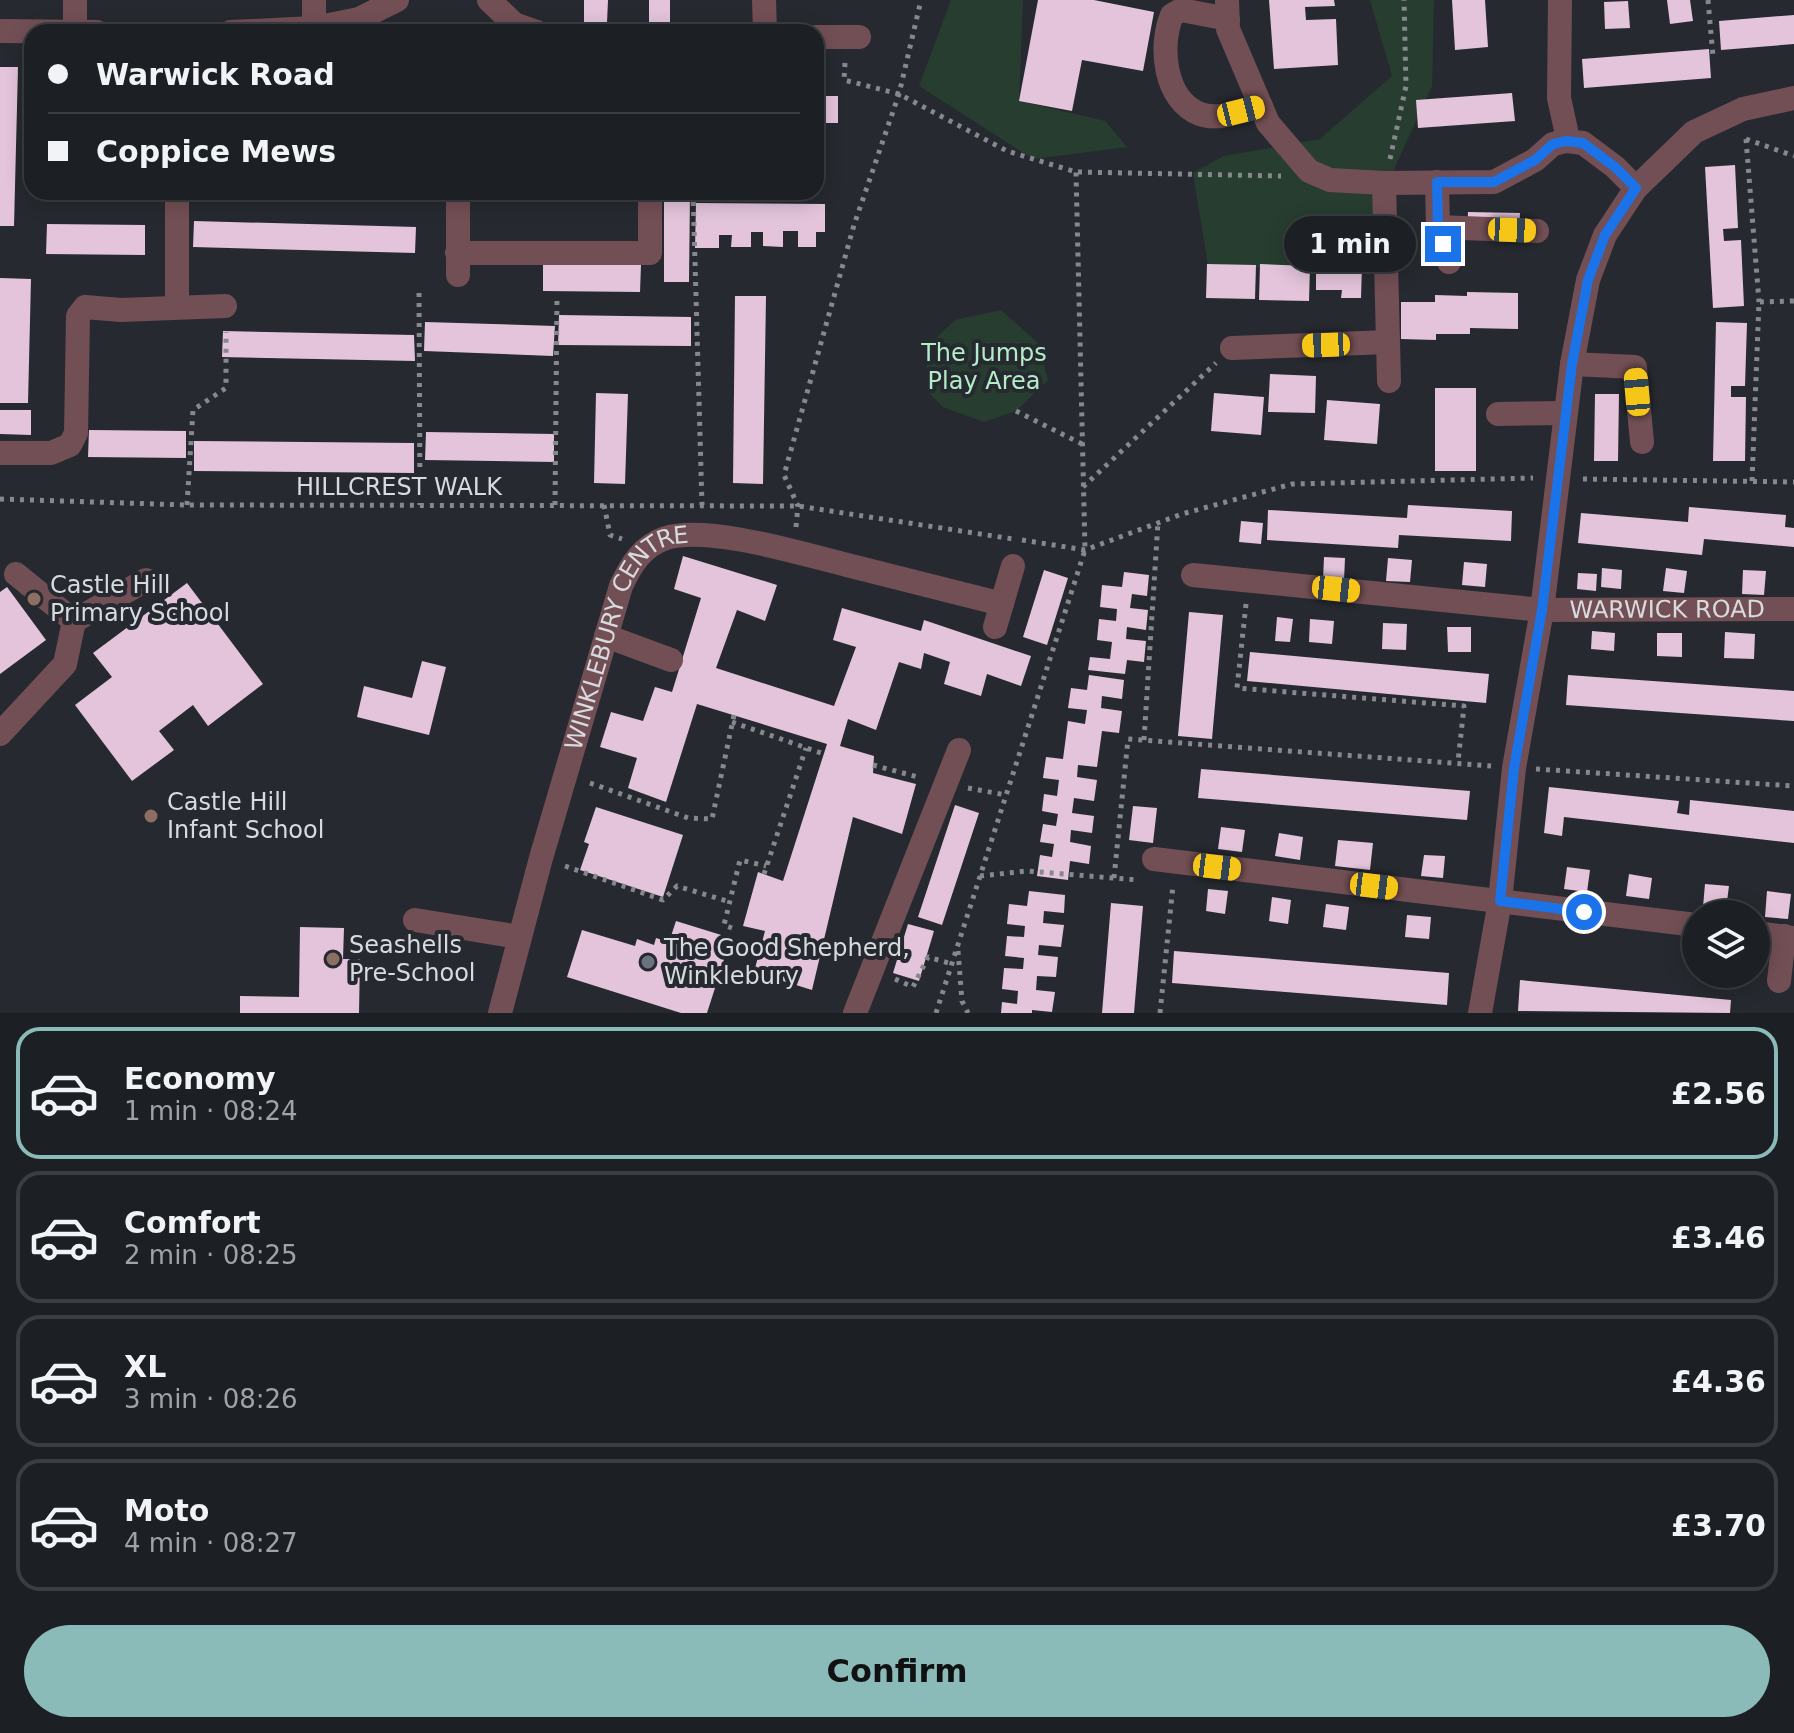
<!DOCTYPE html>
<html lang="en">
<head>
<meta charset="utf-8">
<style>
	body { margin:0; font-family:"DejaVu Sans",sans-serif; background:#292d31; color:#f1f3f6; height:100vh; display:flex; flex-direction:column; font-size:30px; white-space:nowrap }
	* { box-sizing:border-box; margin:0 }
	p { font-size:26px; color:#a0a3a6 }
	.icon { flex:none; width:44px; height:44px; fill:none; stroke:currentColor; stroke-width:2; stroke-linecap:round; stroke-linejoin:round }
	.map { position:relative; height:1013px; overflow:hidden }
	.sheet { display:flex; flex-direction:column; background:#1c2024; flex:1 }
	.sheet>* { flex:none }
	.top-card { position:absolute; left:24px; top:24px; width:800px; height:176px; border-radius:24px; box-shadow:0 4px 20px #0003,0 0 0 2px #3a3e41; display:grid; align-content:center; height:176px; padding:0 24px; background:#1c2024 }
	.tools { position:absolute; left:1682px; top:900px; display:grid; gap:16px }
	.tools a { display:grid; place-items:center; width:88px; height:88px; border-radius:50%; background:#1c2024; box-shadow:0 4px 20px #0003,0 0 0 2px #3a3e41; font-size:40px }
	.end { position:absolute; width:36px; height:36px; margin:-18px; border:10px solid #1a73e8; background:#fff; box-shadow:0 0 0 4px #fff }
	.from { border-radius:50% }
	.bubble { position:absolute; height:56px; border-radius:28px; background:#1c2024; box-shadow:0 4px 20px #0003,0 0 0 2px #3a3e41; font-size:26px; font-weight:600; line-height:56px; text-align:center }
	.car { position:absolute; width:24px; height:48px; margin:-24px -12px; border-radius:10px; box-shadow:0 0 6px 2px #0007; background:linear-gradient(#f5c518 24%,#345 0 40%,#f5c518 0 76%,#345 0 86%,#f5c518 0) }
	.top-card b { display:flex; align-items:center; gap:28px; height:76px; font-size:30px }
	.top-card b+b { border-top:2px solid #3a3e41 }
	.top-card i { width:20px; height:20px; background:#f1f3f6 }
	ul { padding:14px 0 0; list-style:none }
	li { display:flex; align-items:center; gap:24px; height:132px; margin:0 16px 12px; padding:0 8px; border:4px solid #3a3e41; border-radius:24px }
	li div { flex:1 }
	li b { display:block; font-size:30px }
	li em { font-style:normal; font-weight:600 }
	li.current { border-color:#8bbbb9 }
	li>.icon { width:72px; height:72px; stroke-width:1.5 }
	.cta { display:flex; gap:16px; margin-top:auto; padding:16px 24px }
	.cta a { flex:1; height:92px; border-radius:48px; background:#8bbbb9; color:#111; font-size:32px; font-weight:600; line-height:92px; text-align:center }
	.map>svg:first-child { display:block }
	.green { fill:#263d2f }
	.building { fill:#e3c4db }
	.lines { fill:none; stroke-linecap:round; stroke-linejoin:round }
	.path { stroke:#85888d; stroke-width:5; stroke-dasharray:4 6; stroke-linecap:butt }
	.minor { stroke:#724f54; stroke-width:24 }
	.route { stroke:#1a73e8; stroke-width:10 }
	.education-dot { fill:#8d6e63; stroke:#262a30; stroke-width:3 }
	.worship-dot { fill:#6b7280; stroke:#262a30; stroke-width:3 }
	.labels { text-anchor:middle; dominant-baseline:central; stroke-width:8; stroke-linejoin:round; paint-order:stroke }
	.park-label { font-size:24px; fill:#b3ecc7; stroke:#262a30 }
	.street-label { font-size:24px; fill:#d7dade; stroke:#262a30 }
	.poi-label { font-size:24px; fill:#d7dade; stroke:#262a30; text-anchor:start }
</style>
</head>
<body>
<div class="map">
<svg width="1794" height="1013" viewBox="0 0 1794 1013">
	<rect width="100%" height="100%" fill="#262a30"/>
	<path class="green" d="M951,0H1023L1019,101L1105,121L1127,147L1033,159L919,86Z
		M1370,0H1434L1432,86L1353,259L1209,272L1193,173L1224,156L1320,139L1392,76Z
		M1001,310L1038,343L1048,380L1016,411L984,422L943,407L930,394L926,362L932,342L955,320Z"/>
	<path class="building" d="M584,0H608L607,23H584Z
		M649,0H670V25H649Z
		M1038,0H1094L1154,12L1143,71L1082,60L1072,111L1019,101Z
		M1269,0H1334L1335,6L1305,7L1306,20L1336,19L1338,65L1274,69Z
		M1452,0H1485L1488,47L1455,50Z
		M1667,0H1690L1693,21L1670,24Z
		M1628,1L1630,28L1605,29L1604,2Z
		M1794,15V44L1721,50L1719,21Z
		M1709,49L1711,78L1584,88L1582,59Z
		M0,67H18L14,226H0Z
		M1512,93L1515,121L1418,128L1416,100Z
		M816,96H838V123H816Z
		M1735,165L1738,228L1723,229L1724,241L1741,240L1744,306L1713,308L1705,167Z
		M664,192H690L689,282H664Z
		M696,203L825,204V232H816V247H798V231H783V247L763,246V232H751V247H731L732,235H719V248H695Z
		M1468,212L1520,213L1519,234L1467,233Z
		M194,221L416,227L415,253L193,247Z
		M47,224L145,225V255L46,254Z
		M543,264L641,265L640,292L543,291Z
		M1207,264L1256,265L1255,299L1206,298Z
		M1260,264L1310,266L1309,301L1259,300Z
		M1316,266H1362L1361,298H1341L1342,290H1316Z
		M0,278L31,279L28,403H0Z
		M1467,292L1518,293V329L1470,328V334H1436V340L1401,339V302H1435V295L1467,296Z
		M735,296H766L763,484L733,483Z
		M559,315L691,317V346L558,345Z
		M425,322L555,326L553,356L424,351Z
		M1716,322L1747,323L1745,386H1731V397H1746L1745,461H1713Z
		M223,331L414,335L415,361L222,357Z
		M1270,374L1316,376L1315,413L1268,412Z
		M1435,388H1476V471H1435Z
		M596,393L628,394L625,484L594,483Z
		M1214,393L1264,397L1261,435L1211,431Z
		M1595,394H1619L1618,461H1594Z
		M1327,400L1380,404L1377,444L1324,440Z
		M0,410H31V435L0,434Z
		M89,430L186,431V458L88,457Z
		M426,432L554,434V462L425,460Z
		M194,441L414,443V473L194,471Z
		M1408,505L1512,511L1511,541L1399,535L1398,548L1267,540L1268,510L1407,518Z
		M1689,507L1786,515L1785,527L1794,528V547L1704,539L1702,555L1578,543L1581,513L1688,522Z
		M1241,521L1263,523L1261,544L1239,542Z
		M683,556L777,585L765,621L737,610L716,668L834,706L856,647L833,640L842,608L921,631L924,620L1031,656L1021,686L987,674L981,696L944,684L950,662L924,653L921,669L899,662L876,730L848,719L840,746L874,756L873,773L916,784L902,834L853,817L812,990L754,972L765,931L743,926L758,872L783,881L827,744L697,704L666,802L628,788L637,758L600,747L611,712L643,721L655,687L672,692L701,598L674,589Z
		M1324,557L1345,558L1344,581L1323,580Z
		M1388,558L1412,560L1410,582L1386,581Z
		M1464,562L1487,564L1485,587L1462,585Z
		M1602,568L1622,570L1621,589L1601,587Z
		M1666,568L1687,571L1684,593L1663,591Z
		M1044,570L1068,578L1047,645L1023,637Z
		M1743,570L1766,571L1764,595L1742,594Z
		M1124,572L1149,575L1147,596L1132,594L1130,608L1148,610L1146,630L1127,627L1126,639L1146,641L1144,662L1127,660L1125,674L1088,670L1090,657L1110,659L1112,642L1097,640L1099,619L1116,621L1117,609L1100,607L1102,585L1122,587Z
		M1578,573L1597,574L1596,591L1577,589Z
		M187,583L263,684L208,726L193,705L159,731L174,750L132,781L75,705L112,677L93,653Z
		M7,587L46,640L0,674V592Z
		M1189,612L1223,615L1212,739L1178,736Z
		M1277,617L1293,619L1290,642L1275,641Z
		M1310,619L1334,621L1332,644L1309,642Z
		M1383,623L1407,624L1406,650L1382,649Z
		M1447,627H1471V652H1448Z
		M1592,631L1615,633L1614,651L1591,649Z
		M1725,632L1755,634L1754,659L1724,658Z
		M1657,633H1682V657L1657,656Z
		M1250,652L1489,674L1486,703L1247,681Z
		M422,661L446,667L429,735L357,717L364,686L412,698Z
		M1089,675L1124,680L1122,699L1102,696L1101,708L1122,711L1119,733L1102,731L1097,767L1078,765L1077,777L1097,780L1094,801L1074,798L1072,813L1094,816L1092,833L1071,830L1070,842L1091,846L1089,864L1070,861L1068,880L1037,876L1040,855L1052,857L1054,844L1040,842L1043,824L1056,826L1058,814L1042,811L1044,794L1057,796L1059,780L1043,778L1046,757L1063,759L1068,721L1085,724L1087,710L1068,708L1071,688L1087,690Z
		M1568,675L1794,691V721L1566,705Z
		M1201,769L1470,791L1467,820L1198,798Z
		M1549,787L1679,801L1677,813L1689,815L1690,800L1794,811V843L1564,817L1562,836L1544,833Z
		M955,805L979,813L942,925L918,917Z
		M1133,806L1157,808L1153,843L1129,840Z
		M596,807L683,835L663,897L580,870L589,844L584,842Z
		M1221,827L1245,830L1242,852L1218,849Z
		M1279,833L1303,837L1300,860L1275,856Z
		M1338,840L1373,843L1370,870L1335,866Z
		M1424,855L1445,856L1443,878L1421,876Z
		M1567,867L1590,870L1587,892L1564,889Z
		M1629,874L1652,878L1649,899L1626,896Z
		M1705,884L1729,886L1726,909L1703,907Z
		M1208,889L1228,891L1225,914L1206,911Z
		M1029,891L1065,895L1064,913L1044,911L1043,923L1064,925L1061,947L1039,945L1038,955L1058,957L1056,977L1037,976L1036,990L1055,992L1052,1012L1032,1010V1013H1001L1002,1002L1017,1004L1018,991L1002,989L1004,968L1023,969L1024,958L1005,956L1007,936L1024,937L1025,926L1007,924L1009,904L1027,906Z
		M1767,891L1791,894L1788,919L1765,917Z
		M1272,897L1291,900L1288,924L1269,921Z
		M1111,903L1143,906L1134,1013H1102Z
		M1326,904L1349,907L1346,930L1323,927Z
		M1407,915L1431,917L1429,939L1405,937Z
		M676,921L731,938L707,1013H681L567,977L582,930L635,946L637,939L654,945L656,938L669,942Z
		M908,924L934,931L919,981L893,973Z
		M300,927L344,928L343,959H360L359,1013H240V996L299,997Z
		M1174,951L1449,973L1447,1005L1172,983Z
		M1520,980L1731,1000L1730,1013L1518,1011Z"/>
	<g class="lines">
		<path class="path" d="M1708,0L1713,56
			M845,63L844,80L899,94L1007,151L1076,172L1281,176
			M1746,139L1759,302
			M1746,139L1794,156
			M1390,159L1406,86L1404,0
			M693,192L702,505
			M419,293L420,505
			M1016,411L1084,445
			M1583,479L1794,482
			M1752,481L1759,302L1794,301
			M1083,487L1216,363
			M0,499L187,505L798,506L1013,539
			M187,505L193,410L226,388V332
			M555,505L557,296
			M604,505L610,535L622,539
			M796,527L798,506L784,475L854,225L899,94L921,0
			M1022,540L1085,550L1182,514L1292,484L1533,478
			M1246,604L1237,688L1464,706L1458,762
			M732,722L824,754
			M1144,740L1158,522
			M873,765L918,777
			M1536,769L1794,786
			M590,783L688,818L712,819L734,715
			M968,788L1006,795
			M565,866L663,900L677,886L730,902
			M764,874L806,748
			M980,876L1027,871L1138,880
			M1114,878L1128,739L1491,766
			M732,928L724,925L740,860L766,866
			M958,951L962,1001L968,1013
			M895,979L913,987L928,957L952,964
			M936,1013L1085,550L1076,172
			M1160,1013L1173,885"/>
		<g class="minor">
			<path d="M75,0V31"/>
			<path d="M314,0V28"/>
			<path d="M489,0L514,24L537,32"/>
			<path d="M764,0L765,32"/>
			<path d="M1227,0L1228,29L1268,123L1309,171L1330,180L1384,183L1494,182L1535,160L1553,144L1566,141L1583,143L1615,167L1636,188"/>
			<path d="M1560,0L1559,98L1566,130V141"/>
			<path d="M1228,19L1181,10L1172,15C1159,46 1164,100 1200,114C1218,121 1243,110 1261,106"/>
			<path d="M0,31L97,32"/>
			<path d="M231,32L314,28L359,19L397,0"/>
			<path d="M816,37H859"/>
			<path d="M1437,182L1438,227L1449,262"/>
			<path d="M1384,183L1389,381"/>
			<path d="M458,192V275"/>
			<path d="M1438,227L1537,231"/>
			<path d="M457,253H650V192"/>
			<path d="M177,307V192"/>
			<path d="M1232,348L1388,342"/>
			<path d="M1572,364L1635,367L1642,442"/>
			<path d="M1498,414L1565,413"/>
			<path d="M0,453H51L70,445L76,433L78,316L85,307L121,310L225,306"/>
			<path d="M16,574L74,621L146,580"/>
			<path id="s1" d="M1193,575L1542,610L1794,609"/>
			<path d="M995,627L1013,566"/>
			<path d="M606,636L671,660"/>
			<path d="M0,734L65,664L74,621"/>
			<path d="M1154,859L1696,925"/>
			<path d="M415,920L519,937"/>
			<path d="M1756,933L1794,938"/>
			<path d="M1779,981L1784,936"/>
			<path id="s2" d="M500,1013L541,858L621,586C631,565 642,546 666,538C709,525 802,554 847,565C899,578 950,591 1002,604"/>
			<path d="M855,1013L959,750"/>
			<path d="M1480,1013L1500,901L1514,768L1542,610L1572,364L1588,280L1605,235L1636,188L1694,132L1743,109L1794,98"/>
		</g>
	</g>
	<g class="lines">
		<path class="route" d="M1443,244L1438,227L1437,182H1494L1535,160L1553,144L1566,141L1583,143L1615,167L1636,188L1605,235L1588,280L1572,364L1542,610L1514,768L1500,901L1584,912"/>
	</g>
	<g class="education-dot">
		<circle cx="34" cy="599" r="8"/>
		<circle cx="151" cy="816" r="8"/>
		<circle cx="333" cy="959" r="8"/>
	</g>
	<circle class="worship-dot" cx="648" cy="962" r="8"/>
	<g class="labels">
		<g class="park-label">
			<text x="984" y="353">The Jumps<tspan x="984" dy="28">Play Area</tspan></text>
		</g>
		<g class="street-label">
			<text x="399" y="487">HILLCREST WALK</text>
			<text stroke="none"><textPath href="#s1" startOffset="476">WARWICK ROAD</textPath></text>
			<text stroke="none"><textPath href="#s2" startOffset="404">WINKLEBURY CENTRE</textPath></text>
		</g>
		<g class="poi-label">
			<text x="50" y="585">Castle Hill<tspan x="50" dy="28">Primary School</tspan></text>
			<text x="167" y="802">Castle Hill<tspan x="167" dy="28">Infant School</tspan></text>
			<text x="349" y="945">Seashells<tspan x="349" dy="28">Pre-School</tspan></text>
			<text x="664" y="948">The Good Shepherd,<tspan x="664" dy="28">Winklebury</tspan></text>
		</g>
	</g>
</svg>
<div class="tools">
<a><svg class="icon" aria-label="layers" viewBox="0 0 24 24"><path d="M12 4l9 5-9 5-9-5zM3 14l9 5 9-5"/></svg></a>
</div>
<i class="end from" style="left:1584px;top:912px"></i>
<i class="end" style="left:1443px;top:244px"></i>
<div class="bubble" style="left:1284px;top:216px;width:132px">1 min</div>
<i class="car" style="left:1241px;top:111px;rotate:76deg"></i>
<i class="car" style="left:1512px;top:230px;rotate:92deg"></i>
<i class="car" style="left:1326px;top:345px;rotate:268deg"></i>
<i class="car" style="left:1637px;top:392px;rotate:355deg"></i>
<i class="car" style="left:1336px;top:589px;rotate:96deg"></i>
<i class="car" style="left:1217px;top:867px;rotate:97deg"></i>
<i class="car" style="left:1374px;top:886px;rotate:97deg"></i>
<div class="top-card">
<b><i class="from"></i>Warwick Road</b>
<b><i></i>Coppice Mews</b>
</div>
</div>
<section class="sheet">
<ul>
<li class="current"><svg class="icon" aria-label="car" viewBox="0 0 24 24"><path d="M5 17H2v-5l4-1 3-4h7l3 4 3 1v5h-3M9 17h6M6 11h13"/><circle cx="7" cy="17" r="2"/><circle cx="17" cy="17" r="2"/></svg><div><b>Economy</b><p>1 min · 08:24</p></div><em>£2.56</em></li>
<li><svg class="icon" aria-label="car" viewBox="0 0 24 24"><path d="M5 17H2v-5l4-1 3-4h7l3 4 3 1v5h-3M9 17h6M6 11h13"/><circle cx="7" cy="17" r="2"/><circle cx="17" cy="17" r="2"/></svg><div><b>Comfort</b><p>2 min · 08:25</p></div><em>£3.46</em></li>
<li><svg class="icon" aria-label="car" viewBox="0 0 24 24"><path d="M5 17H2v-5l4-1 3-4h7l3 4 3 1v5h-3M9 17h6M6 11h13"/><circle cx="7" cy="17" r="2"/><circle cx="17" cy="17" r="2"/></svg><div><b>XL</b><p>3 min · 08:26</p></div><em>£4.36</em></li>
<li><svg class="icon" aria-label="car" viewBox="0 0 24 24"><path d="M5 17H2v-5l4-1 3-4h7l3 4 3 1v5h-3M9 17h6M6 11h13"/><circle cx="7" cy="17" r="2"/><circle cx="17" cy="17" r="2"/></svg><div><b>Moto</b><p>4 min · 08:27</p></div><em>£3.70</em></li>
</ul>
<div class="cta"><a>Confirm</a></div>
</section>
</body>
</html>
